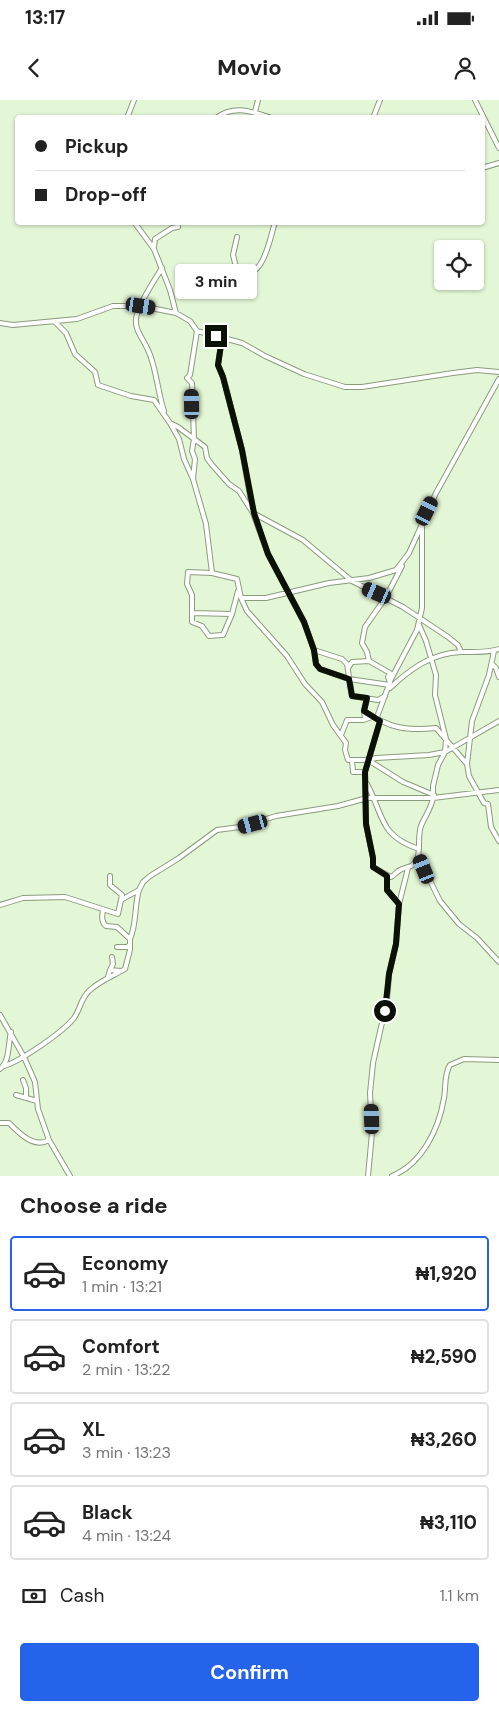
<!DOCTYPE html>
<html lang="en">
<head>
<meta charset="utf-8">
<style>
	body { margin:0; font-family:"DM Sans",sans-serif; background:#f6f6f6; color:#222; height:100vh; display:flex; flex-direction:column; font-size:19px; white-space:nowrap }
	* { box-sizing:border-box; margin:0 }
	p { font-size:16px; color:#767676 }
	.icon { flex:none; width:28px; height:28px; fill:none; stroke:currentColor; stroke-width:2; stroke-linecap:round; stroke-linejoin:round }
	.map { position:relative; height:1076px; overflow:hidden }
	.side { display:flex; flex-direction:column; background:#fff; flex:1 }
	.side>* { flex:none }
	.guide { position:absolute; left:15px; top:15px; width:470px; height:110px; border-radius:5px; box-shadow:0 1px 4px #0004; display:grid; align-content:center; height:110px; padding:0 20px; background:#fff }
	.fabs { position:absolute; left:434px; top:140px; display:grid; gap:10px }
	.fabs a { display:grid; place-items:center; width:50px; height:50px; border-radius:5px; background:#fff; box-shadow:0 1px 4px #0004; font-size:25px }
	.end { position:absolute; width:22px; height:22px; margin:-11px; border:6px solid #0b1106; background:#fff; box-shadow:0 0 0 2px #fff }
	.from { border-radius:50% }
	.bubble { position:absolute; height:35px; border-radius:5px; background:#fff; box-shadow:0 1px 4px #0004; font-size:16px; font-weight:700; line-height:35px; text-align:center }
	.car { position:absolute; width:15px; height:30px; margin:-15px -8px; border-radius:6px; box-shadow:0 0 4px 1px #0007; background:linear-gradient(#222 24%,#8ab4d8 0 40%,#222 0 76%,#8ab4d8 0 86%,#222 0) }
	.guide b { display:flex; align-items:center; gap:18px; height:48px; font-size:19px }
	.guide b+b { border-top:1px solid #e0e0e0 }
	.guide i { width:12px; height:12px; background:#222 }
	ul { padding:0; list-style:none }
	li { display:flex; align-items:center; gap:15px; height:75px; margin:0 10px 8px; padding:0 10px; border:2px solid #e0e0e0; border-radius:5px }
	li div { flex:1 }
	li b { display:block; font-size:19px }
	li em { font-style:normal; font-weight:700 }
	li.current { border-color:#2563eb }
	li>.icon { width:45px; height:45px; stroke-width:1.5 }
	h2 { padding:0 20px; font-size:22px; line-height:60px }
	.pay { display:flex; align-items:center; gap:12px; height:55px; padding:0 20px; font-size:19px }
	.pay p { margin-inline-start:auto }
	.primary-button { display:flex; gap:10px; margin-top:auto; padding:10px 20px }
	.primary-button a { flex:1; height:58px; border-radius:5px; background:#2563eb; color:#fff; font-size:20px; font-weight:700; line-height:58px; text-align:center }
	.status { display:flex; justify-content:space-between; align-items:center; height:35px; padding:0 25px; background:#fff; direction:ltr }
	.status svg { height:14px; fill:currentColor }
	header { display:flex; justify-content:space-between; align-items:center; height:65px; padding:0 20px; background:#fff; font-size:22px; font-weight:700 }
	.map>svg:first-child { display:block }
	.lines { fill:none; stroke-linecap:round; stroke-linejoin:round }
	.street-casing { stroke:#8a9b7d; stroke-width:6 }
	.street { stroke:#fff; stroke-width:4 }
	.route { stroke:#0b1106; stroke-width:6 }
</style>
</head>
<body>
<div class="status"><b>13:17</b><svg viewBox="0 0 49 12"><path d="M0 12V9h3v3zM5 12V6h3v6zM10 12V3h3v9zM15 12V0h3v12zM26 1h20v11H26zM47 4h2v5h-2z"/></svg></div>
<header><svg class="icon" aria-label="back" viewBox="0 0 24 24"><path d="M15 5l-7 7 7 7"/></svg>Movio<svg class="icon" aria-label="person" viewBox="0 0 24 24"><circle cx="12" cy="8" r="4"/><path d="M4 21q1-7 8-7t8 7"/></svg></header>
<div class="map">
<svg width="499" height="1076" viewBox="0 0 499 1076">
	<rect width="100%" height="100%" fill="#e3f6d5"/>
	<g class="lines">
		<defs>
			<path id="street" d="M475,0L499,48
				M255,12L258,0
				M127,18L134,0
				M216,18C235,4 252,12 272,18
				M373,18L380,0
				M482,68L499,63
				M134,122L154,149L170,190L176,213L190,221L197,231L242,243L265,256L304,274L345,287H362L453,273L477,270L499,272
				M237,137L233,155L236,167C262,189 270,138 275,122
				M154,147L155,139L172,128L178,127L177,122
				M162,168C155,179 137,206 136,219C135,229 141,236 145,244C156,263 157,290 164,311
				M55,222L66,233L75,254L95,272L98,285L131,296L154,300L170,323L178,327L205,347L207,358L212,365L229,384L239,391L253,413L303,440L352,481L403,507L448,537L458,545L461,552
				M0,223L13,225L77,219L113,206H141L176,213
				M222,238L218,265L223,277L242,350L253,413L268,454L304,522L314,550L316,564L320,569L349,579L390,585
				M170,323L179,339L184,359L193,379L206,424L212,473L237,479L241,498H266L329,483L369,478L396,470L409,453L436,393L499,279
				M193,379L195,359L192,351L194,339L192,283L187,278L190,275L197,231
				M422,427V508L417,530L391,579L377,617L380,621L365,672L366,724L373,758V767L391,777C395,775 396,772 400,770C403,768 407,768 411,766C424,758 416,739 421,726C425,716 431,709 433,698L499,690
				M212,473L188,472L187,484L192,495V522L202,526L209,536L223,535L232,514L238,491
				M241,498L247,511L287,556L305,584L322,602L333,625L346,643L345,650L348,660H368L376,658L429,655L445,652L499,621
				M192,513L232,514
				M314,550L342,559L347,564L352,596L378,600L385,596
				M492,564L496,568L499,577
				M348,568L352,562L369,561
				M390,582L388,577L390,573L369,561L367,552L362,543L365,527L386,497L402,466
				M390,588C410,569 432,553 461,552C474,552 486,553 499,549
				M364,611C389,628 406,631 436,628L467,664L469,676L484,703L488,704L491,727L499,741
				M365,619L364,611L367,598
				M341,635L347,620H363L372,617
				M352,660L353,672H365
				M368,660L403,682L434,695
				M467,664L472,621L489,575L494,551
				M367,684C384,716 379,736 419,749
				M418,756L440,801L459,824L477,838L499,862
				M110,776V785L122,795L121,800
				M387,776V790L399,804
				M0,805L23,798L65,797L118,814L121,800L139,790L143,782L150,776L179,758L217,730L240,727L276,716L338,706L367,698H433V686L438,665L445,652L446,639L435,595L436,575L426,541L419,525
				M130,839C137,823 134,807 139,790
				M117,847H127L130,845
				M110,870L113,864L112,857
				M108,877L110,870L121,871
				M0,915L24,957L35,982L38,1009L49,1040L70,1076
				M4,966C21,961 63,932 74,918C80,910 81,898 89,891C99,881 113,876 125,869L130,850V839L117,827L106,826C101,822 102,816 103,810
				M0,969C10,961 8,944 11,932
				M23,980L26,988V997
				M16,995L37,1001
				M0,1023H9C19,1033 34,1049 49,1040
				M368,1076L372,1033L370,993L373,963L387,900L389,874L396,844L399,804L408,768
				M392,1076C422,1064 439,1029 444,998C446,987 444,974 450,965L464,959L499,960"/>
		</defs>
		<use href="#street" class="street-casing"/>
		<use href="#street" class="street"/>
	</g>
	<g class="lines">
		<path class="route" d="M216,236L222,238L218,265L223,277L242,350L254,413L268,454L304,522L314,550L316,564L320,569L349,579L352,596L367,598L364,611L380,621L365,672L366,724L373,758V767L387,776V790L399,804L396,844L389,874L385,911"/>
	</g>
</svg>
<div class="fabs">
<a><svg class="icon" aria-label="locate" viewBox="0 0 24 24"><circle cx="12" cy="12" r="6"/><path d="M12 2v4M12 18v4M2 12h4M18 12h4"/></svg></a>
</div>
<i class="end from" style="left:385px;top:911px"></i>
<i class="end" style="left:216px;top:236px"></i>
<div class="bubble" style="left:175px;top:164px;width:82px">3 min</div>
<i class="car" style="left:141px;top:206px;rotate:99deg"></i>
<i class="car" style="left:192px;top:304px;rotate:359deg"></i>
<i class="car" style="left:427px;top:411px;rotate:26deg"></i>
<i class="car" style="left:377px;top:493px;rotate:293deg"></i>
<i class="car" style="left:253px;top:724px;rotate:255deg"></i>
<i class="car" style="left:424px;top:769px;rotate:338deg"></i>
<i class="car" style="left:372px;top:1019px;rotate:358deg"></i>
<div class="guide">
<b><i class="from"></i>Pickup</b>
<b><i></i>Drop-off</b>
</div>
</div>
<section class="side">
<h2>Choose a ride</h2>
<ul>
<li class="current"><svg class="icon" aria-label="car" viewBox="0 0 24 24"><path d="M5 17H2v-5l4-1 3-4h7l3 4 3 1v5h-3M9 17h6M6 11h13"/><circle cx="7" cy="17" r="2"/><circle cx="17" cy="17" r="2"/></svg><div><b>Economy</b><p>1 min · 13:21</p></div><em>₦1,920</em></li>
<li><svg class="icon" aria-label="car" viewBox="0 0 24 24"><path d="M5 17H2v-5l4-1 3-4h7l3 4 3 1v5h-3M9 17h6M6 11h13"/><circle cx="7" cy="17" r="2"/><circle cx="17" cy="17" r="2"/></svg><div><b>Comfort</b><p>2 min · 13:22</p></div><em>₦2,590</em></li>
<li><svg class="icon" aria-label="car" viewBox="0 0 24 24"><path d="M5 17H2v-5l4-1 3-4h7l3 4 3 1v5h-3M9 17h6M6 11h13"/><circle cx="7" cy="17" r="2"/><circle cx="17" cy="17" r="2"/></svg><div><b>XL</b><p>3 min · 13:23</p></div><em>₦3,260</em></li>
<li><svg class="icon" aria-label="car" viewBox="0 0 24 24"><path d="M5 17H2v-5l4-1 3-4h7l3 4 3 1v5h-3M9 17h6M6 11h13"/><circle cx="7" cy="17" r="2"/><circle cx="17" cy="17" r="2"/></svg><div><b>Black</b><p>4 min · 13:24</p></div><em>₦3,110</em></li>
</ul>
<div class="pay"><svg class="icon" aria-label="cash" viewBox="0 0 24 24"><path d="M3 7h18v10H3z"/><circle cx="12" cy="12" r="2"/></svg>Cash<p>1.1 km</p></div>
<div class="primary-button"><a>Confirm</a></div>
</section>
</body>
</html>
